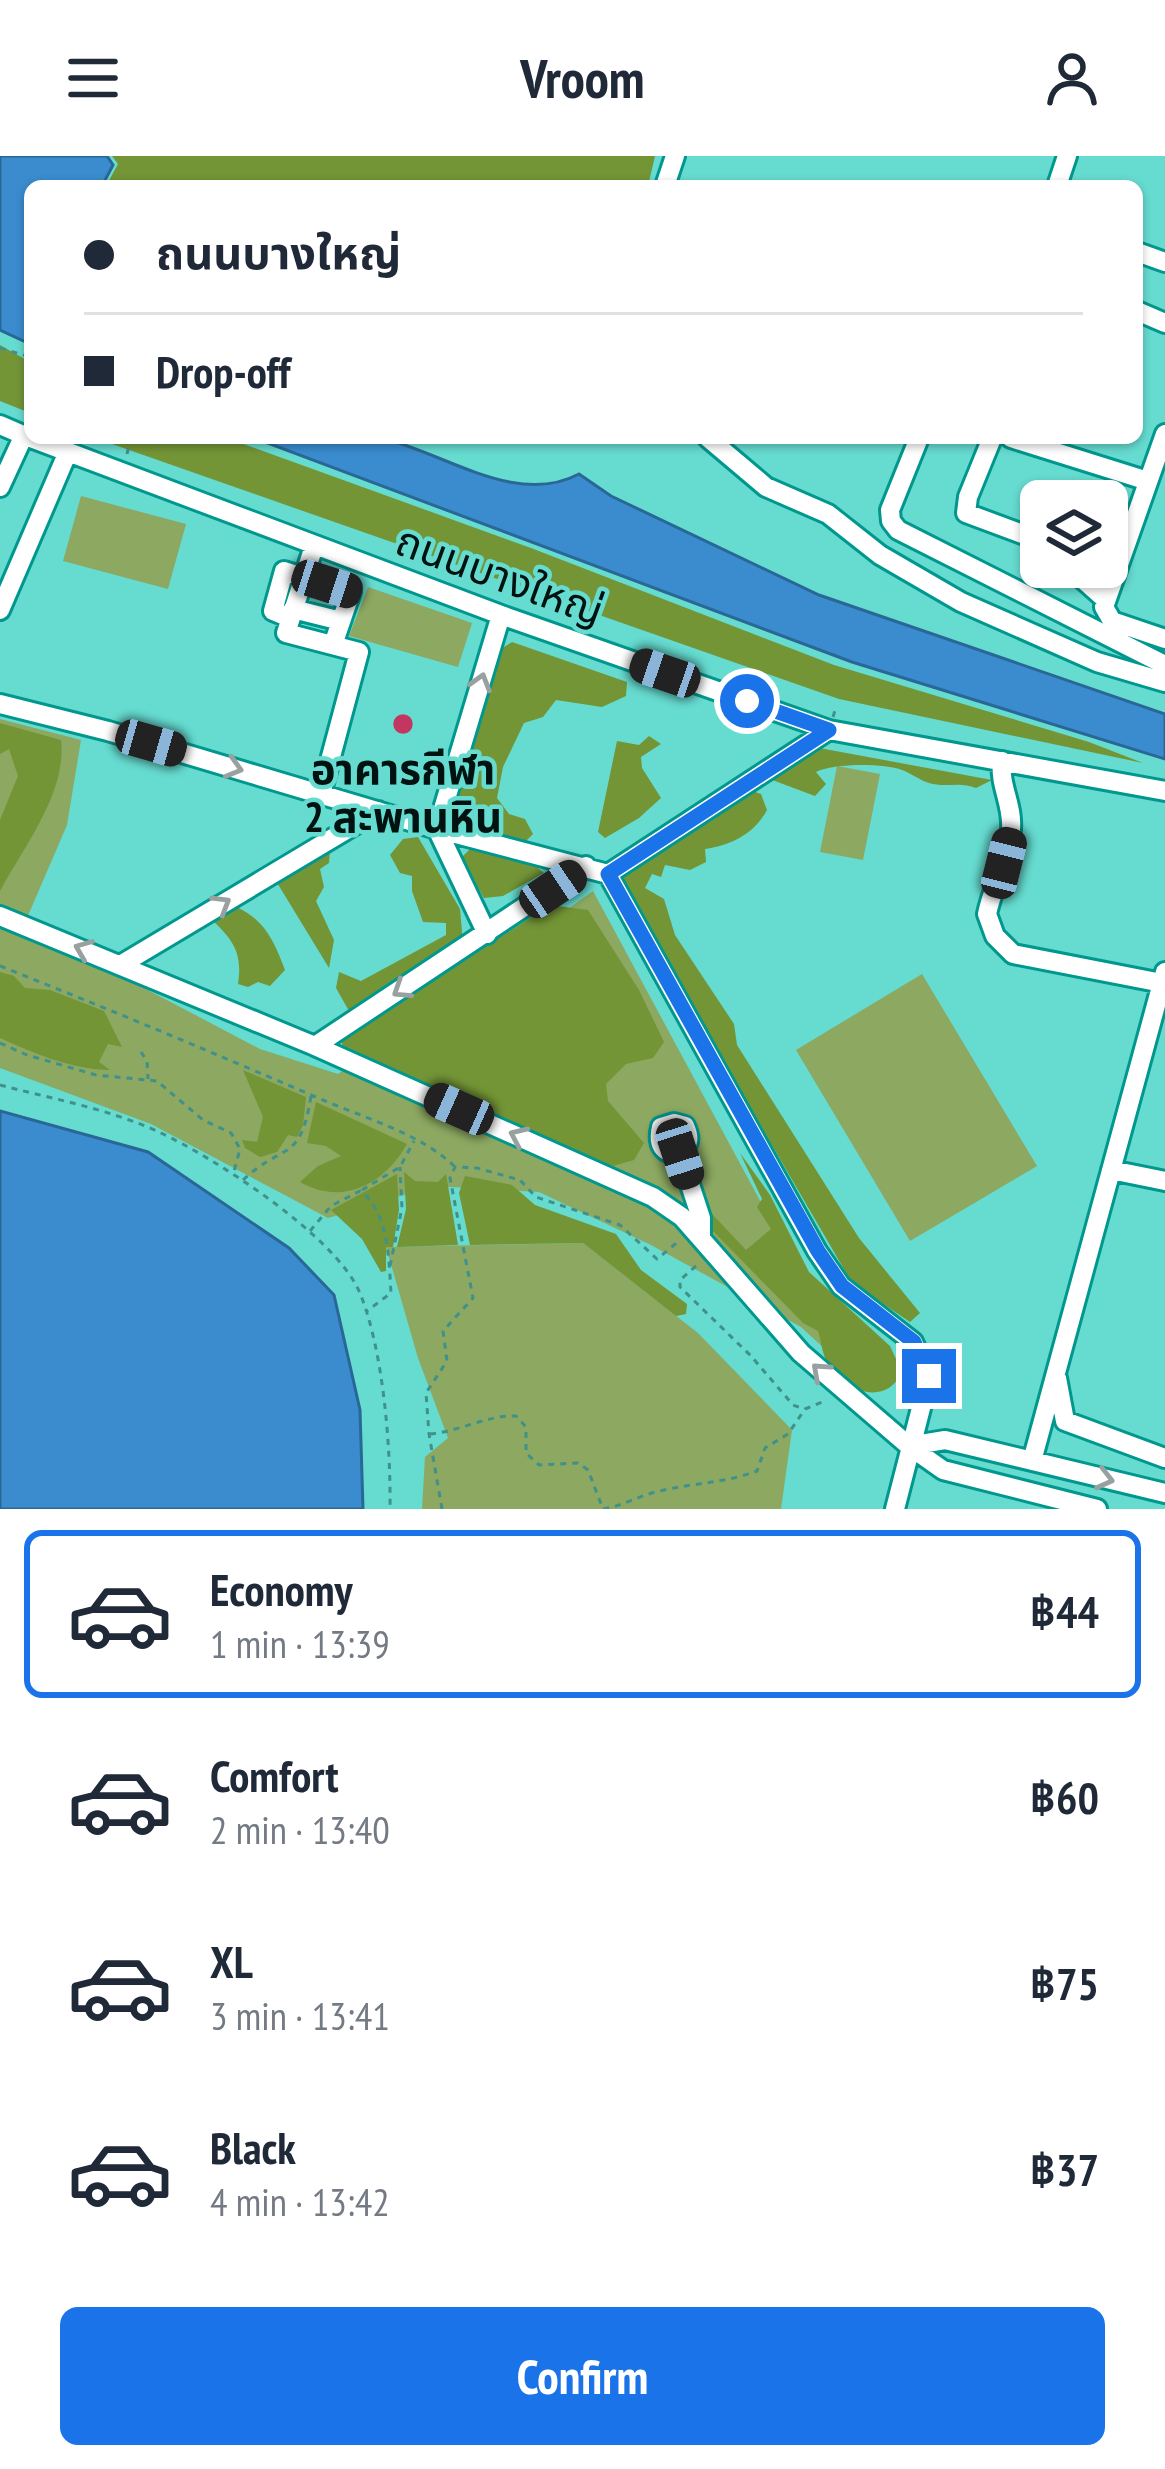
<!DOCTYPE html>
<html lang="en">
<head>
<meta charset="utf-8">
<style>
	body { margin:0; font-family:"PT Sans Narrow","Noto Sans Thai",sans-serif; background:#f6f6f7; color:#1f2937; height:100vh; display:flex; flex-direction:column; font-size:45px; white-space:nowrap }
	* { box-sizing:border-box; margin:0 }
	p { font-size:39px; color:#747a83 }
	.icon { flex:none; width:66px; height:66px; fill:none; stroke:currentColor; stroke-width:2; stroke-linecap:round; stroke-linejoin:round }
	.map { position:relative; height:1353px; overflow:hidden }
	.side { display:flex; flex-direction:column; background:#fff; flex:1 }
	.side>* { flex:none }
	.top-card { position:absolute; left:24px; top:24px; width:1119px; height:264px; border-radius:18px; box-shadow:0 3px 9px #0004; display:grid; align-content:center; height:264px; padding:0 60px; background:#fff }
	.buttons { position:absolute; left:1020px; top:324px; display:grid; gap:24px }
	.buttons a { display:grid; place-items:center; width:108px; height:108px; border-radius:18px; background:#fff; box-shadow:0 3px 9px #0004; font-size:60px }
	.end { position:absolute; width:54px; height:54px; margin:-27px; border:15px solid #1a73e8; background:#fff; box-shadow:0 0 0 6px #fff }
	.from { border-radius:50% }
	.car { position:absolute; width:36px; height:72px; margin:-36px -18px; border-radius:15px; box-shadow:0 0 9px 3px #0007; background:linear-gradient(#222 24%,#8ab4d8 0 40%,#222 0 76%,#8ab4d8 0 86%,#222 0) }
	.top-card b { display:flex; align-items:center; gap:42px; height:114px; font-size:45px }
	.top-card b+b { border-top:3px solid #e0e1e3 }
	.top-card i { width:30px; height:30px; background:#1f2937 }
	ul { padding:21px 0 0; list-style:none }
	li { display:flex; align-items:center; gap:36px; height:168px; margin:0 24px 18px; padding:0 36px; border:6px solid transparent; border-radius:18px }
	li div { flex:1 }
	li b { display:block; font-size:45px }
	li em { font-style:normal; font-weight:700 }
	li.selected { border-color:#1a73e8 }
	li>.icon { width:108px; height:108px; stroke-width:1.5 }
	.action { display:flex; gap:24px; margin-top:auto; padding:24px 60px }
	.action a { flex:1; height:138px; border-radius:18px; background:#1a73e8; color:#fff; font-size:48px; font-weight:700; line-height:138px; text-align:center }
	header { display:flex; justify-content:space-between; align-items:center; height:156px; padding:0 60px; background:#fff; font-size:54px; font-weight:700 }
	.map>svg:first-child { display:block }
	.green { fill:#8ca861 }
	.forest { fill:#739536 }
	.water { fill:#3a8ccf; stroke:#296896; stroke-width:3 }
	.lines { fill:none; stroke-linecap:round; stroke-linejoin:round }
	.minor-casing { stroke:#00988e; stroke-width:24 }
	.path { stroke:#409189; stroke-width:3; stroke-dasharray:6 6; stroke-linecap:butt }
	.minor { stroke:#fff; stroke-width:18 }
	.oneway { stroke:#99a1a0 }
	.route { stroke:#1a73e8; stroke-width:15 }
	.poi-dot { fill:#c43662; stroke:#66dbd0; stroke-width:4.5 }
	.labels { text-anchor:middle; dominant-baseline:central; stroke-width:9; stroke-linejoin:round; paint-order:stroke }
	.street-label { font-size:42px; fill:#001311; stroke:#66dbd0 }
	.poi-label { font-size:42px; font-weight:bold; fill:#001311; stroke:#66dbd0 }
</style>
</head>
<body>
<header><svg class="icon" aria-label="menu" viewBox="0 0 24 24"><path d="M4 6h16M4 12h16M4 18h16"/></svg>Vroom<svg class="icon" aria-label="person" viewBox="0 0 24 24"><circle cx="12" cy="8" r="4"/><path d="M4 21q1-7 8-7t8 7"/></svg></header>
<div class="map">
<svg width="1165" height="1353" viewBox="0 0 1165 1353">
	<rect width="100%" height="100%" fill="#66dbd0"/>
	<path class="green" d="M81,340L186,368L168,433L63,405Z
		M368,431L472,467L458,511L349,480Z
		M0,563L81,584L67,669L24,769L260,893L338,918L593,735L804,1126L866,1231L801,1171L649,1088L539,1036L433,1030L328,1062L151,968L0,912Z
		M837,610L880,618L863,704L820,696Z
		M922,818L1037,1010L910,1085L796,894Z
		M583,1087L698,1177L792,1274L781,1353H422L425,1301L448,1282L418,1202L386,1091Z"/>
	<path class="forest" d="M112,0H655L648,30H106L118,8Z
		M0,189L30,206V257L0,245Z
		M95,282H227L531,392L834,509L1089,586L1143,607L839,543Z
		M512,486L627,526L626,540L602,551L556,544L543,561L524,567L503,611L497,642L509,658L525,663L533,678L525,686L446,669L496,496Z
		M0,567L61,584C67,637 24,690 0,735V664L18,620L9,593L0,598Z
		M649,580L661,588L641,601L642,612L661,642L639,662L605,682L598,676L617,585L639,589Z
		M814,591L992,624L976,632C960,625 946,632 929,627C919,624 911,617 902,614C884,607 833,607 816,616L826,628L815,640L767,622Z
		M747,633L761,638L767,654C754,678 732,689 705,693L706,706L690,714L665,709L661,721L652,718L645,732L664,743L675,779L734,868L737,889L859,1082L920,1157L910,1166L852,1127L615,719Z
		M418,681L460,753L463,787L349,855L336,832L339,816L361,825L446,779V767L423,766L412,735V720L400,717L390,699L403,683Z
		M472,691L533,708L544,717L503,740L484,742L461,702Z
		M330,693L329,707L320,713L324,731L316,745L334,784L329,812L276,725Z
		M228,748C262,759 273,782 285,814L270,830L258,826L248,831L238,828C243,795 232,783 210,762Z
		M550,749L588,754L639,834L664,886L653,902L626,908L606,928L608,945L644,987L634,1004L613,1010L344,894L341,884Z
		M0,816L14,820L25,832L50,834L104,855L122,891L108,888L99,906L110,914C73,914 33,897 0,882Z
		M243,914L306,941L303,969L297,981L288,979L277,996L260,1001L245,992L242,984L257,986L263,961Z
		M316,946L407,988C384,1029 342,1050 300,1026L318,1010L341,1000L326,990L307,987Z
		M740,997L770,1039L809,1116L890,1190L902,1216C885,1253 841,1234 826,1204C822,1196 821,1184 818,1175L803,1167L711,1073L712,1058L746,1094L771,1073L757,1051L762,1043Z
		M404,1016L415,1025L438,1026L446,1018L458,1089L397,1091L406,1053Z
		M397,1018L399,1054L393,1091H386V1115L381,1116L362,1083L331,1054Z
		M465,1020L512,1029L535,1049L616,1078L641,1114L687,1148L686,1158L676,1160L583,1087L470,1089L459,1037Z"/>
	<path class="water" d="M0,0H107L113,9L102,30H30V188L0,174Z
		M254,282C290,282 352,275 385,283C446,298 517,351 579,318L611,340L819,439L1165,558V603L852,506Z
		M0,955L148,996L289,1092L334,1139L360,1254L363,1353H0Z"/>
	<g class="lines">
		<defs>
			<path id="minor" d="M665,30L675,0
				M1057,30L1067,0
				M1137,96L1165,106
				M1137,155L1165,167
				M0,269L30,282
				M1165,278L1104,451L1112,465L1165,483
				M31,282L501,459L829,574L1165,635
				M708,282L766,331L828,358L880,399L961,446L1097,506L1165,526
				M919,282L890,354L891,365L898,374L1165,509
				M992,282L968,341L966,357L1041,385
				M1011,282L1148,325
				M0,331L24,279
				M314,390L286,477L359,496L321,638
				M1069,411L1106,444
				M293,453L341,465
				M0,454L67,298
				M290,462L273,455L284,415L351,436L333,489
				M0,548L108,575L437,673L608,718L817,1095L841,1130L913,1186L929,1221L895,1353
				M1002,605C999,630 1013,648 1011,673C1009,703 993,729 987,758L995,780L1013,798L1162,827
				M608,718L829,574
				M0,760L315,890L653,1041L682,1061L801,1197L909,1290L943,1314L1097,1353
				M487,778L437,673L501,459
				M122,808L378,655
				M315,890L586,710
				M680,998C662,998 657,988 661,971L674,967L685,970C691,983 689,988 680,998L701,1062V1082
				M1111,1014L1165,1025
				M1057,1222L1065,1265L1165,1302
				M909,1290L945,1284L1165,1337
				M1032,1305L1165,816"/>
		</defs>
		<use href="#minor" class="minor-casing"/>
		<path class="path" d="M0,192L30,201
			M127,298L131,282
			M833,561L836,551
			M0,810C109,853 216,898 323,944C365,962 421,978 454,1010
			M0,887L27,899L96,919L157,925L203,964L231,977L240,993L233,1019
			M141,896L147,905L148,923
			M0,929C53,943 109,953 159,976C215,1002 334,1079 359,1135C383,1191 391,1291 390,1353
			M243,1024C285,985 300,1008 311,940
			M362,1034L400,1011L414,985
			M310,1075L331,1050L360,1035C389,1054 389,1107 391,1137L367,1155
			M390,1110L402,1052L400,1011
			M696,1110L680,1124V1131L751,1200L793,1249L804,1253
			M430,1278C461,1275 487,1259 516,1260L526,1271V1297L539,1309L578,1307L588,1314L603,1353C623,1350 640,1339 660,1335C693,1327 725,1327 757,1315L765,1292L788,1278L805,1253L822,1246
			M442,1353L429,1278L426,1237L447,1205L443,1175L473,1142L450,1022L455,1011L477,1012L520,1024L536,1041L620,1069L657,1103L679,1085"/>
		<use href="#minor" class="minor"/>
	</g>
	<defs><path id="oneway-chevron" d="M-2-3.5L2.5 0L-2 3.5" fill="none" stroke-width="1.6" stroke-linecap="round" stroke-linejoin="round" transform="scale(3)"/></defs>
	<g class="oneway">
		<use href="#oneway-chevron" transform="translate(481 526) rotate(-73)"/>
		<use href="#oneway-chevron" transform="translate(234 612) rotate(16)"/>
		<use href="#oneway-chevron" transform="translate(222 748) rotate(-31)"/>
		<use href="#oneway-chevron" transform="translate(83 793) rotate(-158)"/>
		<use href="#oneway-chevron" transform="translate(401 834) rotate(147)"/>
		<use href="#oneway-chevron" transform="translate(518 980) rotate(-156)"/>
		<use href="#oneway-chevron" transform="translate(820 1215) rotate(-138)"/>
		<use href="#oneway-chevron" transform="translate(1105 1323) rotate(14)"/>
	</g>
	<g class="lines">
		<path class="route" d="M747,545L829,574L608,718L818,1095L842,1130L914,1186L929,1220"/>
	</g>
	<circle class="poi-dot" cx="403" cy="568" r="12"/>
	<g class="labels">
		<g class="street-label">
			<text transform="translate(500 419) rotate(20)">ถนนบางใหญ่</text>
		</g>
		<g class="poi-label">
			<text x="403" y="612">อาคารกีฬา<tspan x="403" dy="48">2 สะพานหิน</tspan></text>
		</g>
	</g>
</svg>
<div class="buttons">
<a><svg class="icon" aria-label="layers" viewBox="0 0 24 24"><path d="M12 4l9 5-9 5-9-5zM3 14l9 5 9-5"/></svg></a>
</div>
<i class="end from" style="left:747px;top:545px"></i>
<i class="end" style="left:929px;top:1220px"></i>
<i class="car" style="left:327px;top:428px;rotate:108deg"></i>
<i class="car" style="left:665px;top:517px;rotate:289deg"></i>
<i class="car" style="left:151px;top:587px;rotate:106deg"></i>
<i class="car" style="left:1004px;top:707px;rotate:14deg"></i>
<i class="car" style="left:553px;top:733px;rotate:56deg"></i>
<i class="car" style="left:459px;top:953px;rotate:294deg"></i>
<i class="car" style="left:680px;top:998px;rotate:162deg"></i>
<div class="top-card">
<b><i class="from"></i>ถนนบางใหญ่</b>
<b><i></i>Drop-off</b>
</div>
</div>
<section class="side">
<ul>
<li class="selected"><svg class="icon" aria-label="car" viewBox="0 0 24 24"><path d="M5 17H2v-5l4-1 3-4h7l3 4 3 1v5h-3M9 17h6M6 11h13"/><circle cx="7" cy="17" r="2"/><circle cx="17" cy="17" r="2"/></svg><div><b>Economy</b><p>1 min · 13:39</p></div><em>฿44</em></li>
<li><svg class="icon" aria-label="car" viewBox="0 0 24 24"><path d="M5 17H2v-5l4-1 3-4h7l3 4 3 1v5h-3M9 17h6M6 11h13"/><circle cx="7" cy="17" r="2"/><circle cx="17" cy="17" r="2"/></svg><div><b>Comfort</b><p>2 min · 13:40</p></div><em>฿60</em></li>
<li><svg class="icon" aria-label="car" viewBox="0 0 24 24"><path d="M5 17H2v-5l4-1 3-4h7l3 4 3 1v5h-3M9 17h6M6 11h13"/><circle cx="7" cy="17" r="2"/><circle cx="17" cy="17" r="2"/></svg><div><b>XL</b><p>3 min · 13:41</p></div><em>฿75</em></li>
<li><svg class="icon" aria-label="car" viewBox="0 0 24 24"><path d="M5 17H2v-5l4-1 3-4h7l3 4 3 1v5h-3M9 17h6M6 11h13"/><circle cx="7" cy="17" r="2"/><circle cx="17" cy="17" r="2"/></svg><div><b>Black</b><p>4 min · 13:42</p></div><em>฿37</em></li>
</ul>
<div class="action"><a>Confirm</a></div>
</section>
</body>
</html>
